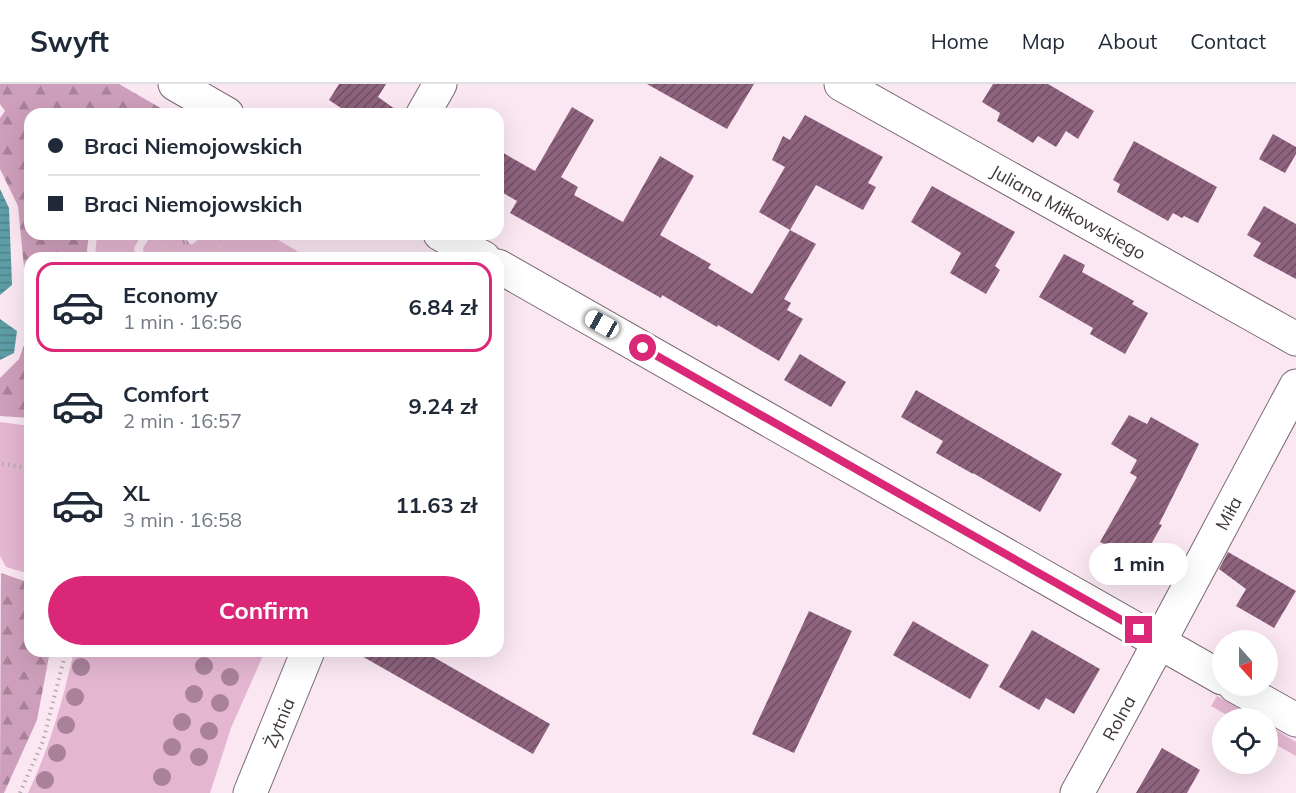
<!DOCTYPE html>
<html lang="en">
<head>
<meta charset="utf-8">
<style>
	body { margin:0; font-family:Mulish,sans-serif; background:#f6f6f7; color:#1f2937; height:100vh; display:flex; flex-direction:column; font-size:22px; white-space:nowrap }
	* { box-sizing:border-box; margin:0 }
	p { font-size:20px; color:#747a83 }
	.icon { flex:none; width:33px; height:33px; fill:none; stroke:currentColor; stroke-width:2; stroke-linecap:round; stroke-linejoin:round }
	.map { position:relative; flex:1; overflow:hidden }
	.details { position:absolute; left:24px; top:168px; width:480px; height:405px; display:flex; flex-direction:column; background:#fff; border-radius:18px; box-shadow:0 6px 24px #0002 }
	.details>* { flex:none }
	.hud { position:absolute; left:24px; top:24px; width:480px; height:132px; border-radius:18px; box-shadow:0 6px 24px #0002; display:grid; align-content:center; height:132px; padding:0 24px; background:#fff }
	.needle { width:39px; rotate:159deg }
	.controls { position:absolute; left:1212px; top:546px; display:grid; gap:12px }
	.controls a { display:grid; place-items:center; width:66px; height:66px; border-radius:50%; background:#fff; box-shadow:0 6px 24px #0002; font-size:30px }
	.end { position:absolute; width:27px; height:27px; margin:-14px; border:8px solid #db2777; background:#fff; box-shadow:0 0 0 3px #fff }
	.from { border-radius:50% }
	.bubble { position:absolute; height:42px; border-radius:21px; background:#fff; box-shadow:0 6px 24px #0002; font-size:20px; font-weight:700; line-height:42px; text-align:center }
	.car { position:absolute; width:18px; height:36px; margin:-18px -9px; border-radius:8px; box-shadow:0 0 4px 2px #0007; background:linear-gradient(#fff 24%,#345 0 40%,#fff 0 76%,#345 0 86%,#fff 0) }
	.hud b { display:flex; align-items:center; gap:21px; height:57px; font-size:22px }
	.hud b+b { border-top:2px solid #e0e1e3 }
	.hud i { width:15px; height:15px; background:#1f2937 }
	ul { padding:10px 0 0; list-style:none }
	li { display:flex; align-items:center; gap:18px; height:90px; margin:0 12px 9px; padding:0 12px; border:3px solid transparent; border-radius:18px }
	li div { flex:1 }
	li b { display:block; font-size:22px }
	li em { font-style:normal; font-weight:700 }
	li.current { border-color:#db2777 }
	li>.icon { width:54px; height:54px; stroke-width:1.5 }
	.cta { display:flex; gap:12px; margin-top:auto; padding:12px 24px }
	.cta a { flex:1; height:69px; border-radius:36px; background:#db2777; color:#fff; font-size:24px; font-weight:700; line-height:69px; text-align:center }
	header { display:flex; align-items:center; gap:36px; box-sizing:border-box; height:84px; padding:0 30px; background:#fff; border-bottom:2px solid #e0e1e3 }
	header strong { font-size:28px }
	nav { display:flex; gap:33px; margin-inline-start:auto; font-size:21px }
	.map>svg:first-child { display:block }
	.grass { fill:#e4b6d1 }
	.forest { fill:url(#forest-firs) }
	.park { fill:url(#park-tufts) }
	.water { fill:url(#water-rules) }
	.building { fill:url(#building-hatch) }
	.lines { fill:none; stroke-linecap:round; stroke-linejoin:round }
	.street-casing { stroke:#7a6973; stroke-width:35 }
	.path { stroke:#b7a8b0; stroke-width:4; stroke-dasharray:1.5 4.5; stroke-linecap:butt }
	.street { stroke:#fff; stroke-width:33 }
	.tree { fill:#a9819b }
	.route { stroke:#db2777; stroke-width:8 }
	.labels { text-anchor:middle; dominant-baseline:central; stroke-width:6; stroke-linejoin:round; paint-order:stroke }
	.street-label { font-size:18px; fill:#3e363b; stroke:#fae7f2 }
</style>
</head>
<body>
<header>
<strong>Swyft</strong>
<nav><a>Home</a><a>Map</a><a>About</a><a>Contact</a></nav>
</header>
<div class="map">
<svg width="1296" height="709" viewBox="0 0 1296 709">
	<defs>
		<pattern id="forest-firs" width="22" height="20" patternUnits="userSpaceOnUse" patternTransform="scale(1.5)"><rect width="22" height="20" fill="#ce9fbc"/><path d="M5 1l3.5 6h-7zM16 11l3.5 6h-7z" fill="#a9829a"/></pattern>
		<pattern id="park-tufts" width="24" height="20" patternUnits="userSpaceOnUse" patternTransform="scale(1.5)"><rect width="24" height="20" fill="#e4b6d1"/><path d="M3 7l-1-3M5 7V3M7 7l1-3M15 17l-1-3M17 17v-4M19 17l1-3" fill="none" stroke="#ba95ab"/></pattern>
		<pattern id="water-rules" width="6" height="5" patternUnits="userSpaceOnUse" patternTransform="scale(1.5)"><rect width="6" height="5" fill="#5d9da6"/><path d="M0 2.5h6" fill="none" stroke="#4e8188"/></pattern>
		<pattern id="building-hatch" width="6" height="6" patternUnits="userSpaceOnUse" patternTransform="scale(1.5)"><rect width="6" height="6" fill="#8e637e"/><path d="M-1 1l2-2M0 6l6-6M5 7l2-2" fill="none" stroke="#6f4e63"/></pattern>
	</defs>
	<rect width="100%" height="100%" fill="#fae7f2"/>
	<path class="grass" d="M97,150H142L134,164L136,174H95Z
		M152,150L171,174H145L143,164Z
		M211,150H268L309,174H229Z
		M0,338L30,342V490L6,483L0,472Z
		M74,567H265L231,644L210,709H28C50,663 63,616 74,567Z
		M1217,612L1256,634H1232L1211,622Z
		M1268,641L1296,658V672L1268,656Z"/>
	<path class="forest" d="M0,0H119L171,30H30V150H89L86,174H30V245L18,122L0,85V34L5,27L0,20Z
		M30,245V334L0,332V294L19,275Z
		M1,489L30,499V567H50L37,636L4,709H0Z"/>
	<path class="park" d="M152,150H182L191,161L206,150H211L229,174H171Z"/>
	<path class="water" d="M0,105L9,124L12,201L0,211Z
		M0,235L17,247L14,269L0,276Z"/>
	<path class="building" d="M339,0H386L378,13L402,30H350L329,16Z
		M647,0H754L727,45Z
		M993,0H1048L1094,27L1078,55L1066,47L1056,63L1038,52L1033,59L997,37L1000,29L982,18Z
		M572,23L594,36L561,93L578,103L574,111L623,138L660,72L694,92L660,151L711,180L708,184L752,210L790,146L816,160L784,215L791,219L787,226L803,235L779,277L718,241L717,243L662,211L661,214L510,129L517,117L498,106V66L535,87Z
		M805,31L883,73L868,99L876,103L863,126L816,101L790,146L759,128L785,83L772,76L783,52L790,56Z
		M1273,50L1296,63V70L1285,89L1259,75Z
		M1134,57L1217,103L1198,139L1184,132L1182,134L1173,129L1168,137L1117,108L1120,100L1113,96Z
		M932,102L1015,148L995,182L1000,186L986,210L950,189L961,169L911,138Z
		M1264,122L1296,140V195L1253,172L1261,159L1247,151Z
		M1064,170L1085,181L1082,188L1134,217L1132,220L1148,229L1125,270L1090,250L1093,244L1039,213Z
		M800,270L846,298L831,323L784,296Z
		M916,306L1062,390L1040,428L973,389V390L936,369L943,357L901,333Z
		M1129,331L1147,340L1151,333L1199,360L1159,440L1162,441L1141,478L1100,458L1137,393L1130,389L1137,376L1111,360Z
		M1228,468L1296,507L1274,544L1236,522L1246,505L1219,485Z
		M809,527L852,547L794,669L752,650Z
		M913,537L989,581L970,615L893,571Z
		M1032,546L1100,585L1074,630L1046,614L1039,626L999,603Z
		M353,567H423L550,640L533,670Z
		M1162,664L1200,686L1187,709H1136Z"/>
	<g class="lines">
		<defs>
			<g id="street">
				<path d="M175,0L227,30"/>
				<path id="s1" d="M841,0L1296,255"/>
				<path d="M423,30L440,0"/>
				<path d="M440,150L484,174"/>
				<path d="M498,182L1222,594"/>
				<path d="M1235,602L1296,636"/>
				<path id="s2" d="M250,709L308,567"/>
				<path id="s3" d="M1077,709C1152,575 1223,437 1296,302"/>
			</g>
		</defs>
		<use href="#street" class="street-casing"/>
		<path class="path" d="M2,380L30,384
			M20,709L43,657L66,567"/>
		<use href="#street" class="street"/>
	</g>
	<g class="tree">
		<circle cx="204" cy="582" r="9"/>
		<circle cx="81" cy="583" r="9"/>
		<circle cx="230" cy="593" r="9"/>
		<circle cx="194" cy="610" r="9"/>
		<circle cx="75" cy="613" r="9"/>
		<circle cx="220" cy="619" r="9"/>
		<circle cx="182" cy="638" r="9"/>
		<circle cx="66" cy="641" r="9"/>
		<circle cx="209" cy="647" r="9"/>
		<circle cx="172" cy="663" r="9"/>
		<circle cx="57" cy="669" r="9"/>
		<circle cx="199" cy="673" r="9"/>
		<circle cx="162" cy="693" r="9"/>
		<circle cx="45" cy="696" r="9"/>
	</g>
	<g class="lines">
		<path class="route" d="M643,264L1139,546"/>
	</g>
	<g class="labels">
		<g class="street-label">
			<text stroke="none"><textPath href="#s1" startOffset="261">Juliana Miłkowskiego</textPath></text>
			<text stroke="none"><textPath href="#s3" startOffset="318">Miła</textPath></text>
			<text stroke="none"><textPath href="#s3" startOffset="86">Rolna</textPath></text>
			<text stroke="none"><textPath href="#s2" startOffset="76">Żytnia</textPath></text>
		</g>
	</g>
</svg>
<div class="controls">
<a><svg class="needle" viewBox="-14 -14 28 28"><path d="M0-13l5 13h-10z" fill="#e53935"/><path d="M0 13l5-13h-10z" fill="#747a83"/></svg></a>
<a><svg class="icon" aria-label="locate" viewBox="0 0 24 24"><circle cx="12" cy="12" r="6"/><path d="M12 2v4M12 18v4M2 12h4M18 12h4"/></svg></a>
</div>
<i class="end from" style="left:643px;top:264px"></i>
<i class="end" style="left:1139px;top:546px"></i>
<div class="bubble" style="left:1089px;top:459px;width:99px">1 min</div>
<i class="car" style="left:602px;top:240px;rotate:299deg"></i>
<div class="hud">
<b><i class="from"></i>Braci Niemojowskich</b>
<b><i></i>Braci Niemojowskich</b>
</div>
<section class="details">
<ul>
<li class="current"><svg class="icon" aria-label="car" viewBox="0 0 24 24"><path d="M5 17H2v-5l4-1 3-4h7l3 4 3 1v5h-3M9 17h6M6 11h13"/><circle cx="7" cy="17" r="2"/><circle cx="17" cy="17" r="2"/></svg><div><b>Economy</b><p>1 min · 16:56</p></div><em>6.84 zł</em></li>
<li><svg class="icon" aria-label="car" viewBox="0 0 24 24"><path d="M5 17H2v-5l4-1 3-4h7l3 4 3 1v5h-3M9 17h6M6 11h13"/><circle cx="7" cy="17" r="2"/><circle cx="17" cy="17" r="2"/></svg><div><b>Comfort</b><p>2 min · 16:57</p></div><em>9.24 zł</em></li>
<li><svg class="icon" aria-label="car" viewBox="0 0 24 24"><path d="M5 17H2v-5l4-1 3-4h7l3 4 3 1v5h-3M9 17h6M6 11h13"/><circle cx="7" cy="17" r="2"/><circle cx="17" cy="17" r="2"/></svg><div><b>XL</b><p>3 min · 16:58</p></div><em>11.63 zł</em></li>
</ul>
<div class="cta"><a>Confirm</a></div>
</section>
</div>
</body>
</html>
